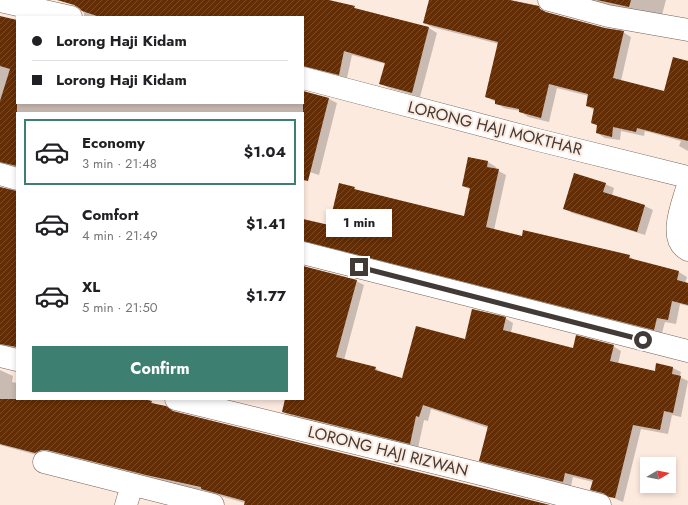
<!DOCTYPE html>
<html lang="en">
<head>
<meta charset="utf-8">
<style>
	body { margin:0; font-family:Jost,sans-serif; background:#f6f6f6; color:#202124; height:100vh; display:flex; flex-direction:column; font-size:15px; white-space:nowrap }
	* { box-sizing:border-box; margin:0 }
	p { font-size:13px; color:#757577 }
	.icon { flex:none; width:22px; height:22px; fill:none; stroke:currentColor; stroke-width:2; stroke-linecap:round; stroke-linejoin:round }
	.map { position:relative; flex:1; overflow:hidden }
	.panel { position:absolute; left:16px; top:112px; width:288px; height:288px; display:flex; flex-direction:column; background:#fff; border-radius:0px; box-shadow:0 2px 6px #0003 }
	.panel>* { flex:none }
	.top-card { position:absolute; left:16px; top:16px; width:288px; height:88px; border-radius:0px; box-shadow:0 2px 6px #0003; display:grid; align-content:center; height:88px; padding:0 16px; background:#fff }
	.needle { width:26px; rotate:80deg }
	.fabs { position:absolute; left:640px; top:457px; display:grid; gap:8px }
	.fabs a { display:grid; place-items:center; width:36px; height:36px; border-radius:0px; background:#fff; box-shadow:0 2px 6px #0003; font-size:20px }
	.end { position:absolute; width:18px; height:18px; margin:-9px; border:5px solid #423a36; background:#fff; box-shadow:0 0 0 2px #fff }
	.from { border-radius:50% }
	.bubble { position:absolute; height:28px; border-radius:0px; background:#fff; box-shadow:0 2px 6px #0003; font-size:13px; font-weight:700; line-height:28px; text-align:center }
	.top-card b { display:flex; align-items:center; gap:14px; height:38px; font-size:15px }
	.top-card b+b { border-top:1px solid #e0e0e0 }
	.top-card i { width:10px; height:10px; background:#202124 }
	ul { padding:7px 0 0; list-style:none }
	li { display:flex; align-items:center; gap:12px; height:66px; margin:0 8px 6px; padding:0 8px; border:2px solid transparent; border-radius:0px }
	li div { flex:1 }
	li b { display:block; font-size:15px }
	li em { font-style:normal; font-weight:700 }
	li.selected { border-color:#3d7f70 }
	li>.icon { width:36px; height:36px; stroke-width:1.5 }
	.action { display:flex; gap:8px; margin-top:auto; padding:8px 16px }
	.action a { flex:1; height:46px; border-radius:0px; background:#3d7f70; color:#fff; font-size:16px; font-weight:700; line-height:46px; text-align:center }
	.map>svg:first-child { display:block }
	.shadow { fill:#0003 }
	.building { fill:url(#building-hatch) }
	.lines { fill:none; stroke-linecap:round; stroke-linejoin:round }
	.minor-casing { stroke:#726159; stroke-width:23 }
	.minor { stroke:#fff; stroke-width:22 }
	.route { stroke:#423a36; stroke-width:5 }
	.labels { text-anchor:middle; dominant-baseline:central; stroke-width:4; stroke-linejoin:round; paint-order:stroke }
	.street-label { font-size:16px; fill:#423a36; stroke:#fdeadf }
</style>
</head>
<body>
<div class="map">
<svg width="688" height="505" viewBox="0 0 688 505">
	<defs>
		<pattern id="building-hatch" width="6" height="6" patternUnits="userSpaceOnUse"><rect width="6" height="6" fill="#632d05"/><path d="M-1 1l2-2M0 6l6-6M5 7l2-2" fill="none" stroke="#774b2b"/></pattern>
	</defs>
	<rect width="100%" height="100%" fill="#fdeadf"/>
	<path class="shadow" d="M77,0H326L429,28L437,33L420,97L389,88L381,84L386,64L352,55L347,78L303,73V17H84V13Z
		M430,0H505L538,7L548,14L605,29L623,32L631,37L621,81L664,92L688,62V151L679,146L681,141L645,131L644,136L621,131L620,140L605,138L597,133L598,126L592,123L594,110L587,106L589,96L557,88L549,122L528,117L520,111L504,108L496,103V102L486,97L499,44L432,27L424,23Z
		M591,0H666L662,15L620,8Z
		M0,17L17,24V103H303V92L329,99L337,103L319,175L303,170V113H17V167L5,166L0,169Z
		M488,162L496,167L495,169L506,175L494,230L522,238L629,256L637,262L679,272L687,277L685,283L688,284V306L680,304L676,324L665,322L662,333L303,247V220L329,227L354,188L358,191L465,218L471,190L463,186Z
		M605,184L614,188L612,196L645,206L653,210L645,235L572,213L564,208Z
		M0,188L17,192V349L0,351Z
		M303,267L356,281L364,285L344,360L375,368L383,373L403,379L505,318L513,323L511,333L573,349L613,346L621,351L618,364L655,372L673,368L681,372L680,377L688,381L681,417L672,415L668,434L641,429L623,502L611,497L600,494L592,489L593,482L573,477L571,486L488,465L480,460L488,428L431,409L428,421L424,420L418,448L291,416L283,412L286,399H303Z
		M0,370L13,376L12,382L17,383V399H139L151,402L175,413L546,505H246L245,503L210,493L206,491L44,457L0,445Z"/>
	<path class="building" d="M57,0H329L355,6L354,8L429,27L412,93L379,84L385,63L344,51L339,75L303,66V17H100L82,11L79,8L74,5Z
		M429,0H510L539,6L540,9L546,12L605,28L624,31L613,78L664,91L673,57L688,61V141L637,128L636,132L613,127L612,137L596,133L597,125L591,123L594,108L586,106L588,94L549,84L541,118L519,112V109L495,104V100L485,97L498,42L423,23Z
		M597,0H631L629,7Z
		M0,16L17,20V166L0,162V101L10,69L0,66Z
		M303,91L329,98L308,181L303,180Z
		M468,157L488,161L487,167L499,169L486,227L522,236L523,230L630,255L629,258L679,271L677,280L688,283V305L672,301L668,320L657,318L654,330L303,241V219L329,225L339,183L355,187L354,189L464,216L470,188L462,186Z
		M574,173L606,183L603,192L645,205L637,232L563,209Z
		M0,187L17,191V347L0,344Z
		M303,266L357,280L336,357L376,367L375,370L402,378L416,326L465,339L472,309L506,317L503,330L573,348L576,335L614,345L610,361L655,371L656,363L673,367L672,374L681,376L673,413L664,411L660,430L633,425L615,498L609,497L603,493L590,490L593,480L565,473L563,482L479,461L488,426L423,405L419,417L416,416L410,444L282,412L285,399H303Z
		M0,399H143L152,401L151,403L166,406L173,411L550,505H244L245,501L201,489V487L146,475L47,450H41L35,453L0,444Z"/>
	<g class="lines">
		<defs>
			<path id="minor" d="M549,0L608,16L688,30
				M0,1L71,17
				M303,78L538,140L688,177
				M0,174L17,179
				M688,185C683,203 667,239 688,250
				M303,253L688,351
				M0,356L17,360
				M176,399L477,473L600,505
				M44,462L213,505
				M126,505L132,485"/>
		</defs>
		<use href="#minor" class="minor-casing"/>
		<use href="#minor" class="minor"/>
	</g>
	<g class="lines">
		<path class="route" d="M359,267L643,340"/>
	</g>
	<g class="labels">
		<g class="street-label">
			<text transform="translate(495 128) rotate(14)">LORONG HAJI MOKTHAR</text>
			<text transform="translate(388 451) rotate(14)">LORONG HAJI RIZWAN</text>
		</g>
	</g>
</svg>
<div class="fabs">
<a><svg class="needle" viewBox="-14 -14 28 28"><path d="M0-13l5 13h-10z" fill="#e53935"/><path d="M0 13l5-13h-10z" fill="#757577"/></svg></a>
</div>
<i class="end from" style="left:643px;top:340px"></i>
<i class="end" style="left:359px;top:267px"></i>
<div class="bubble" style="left:326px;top:209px;width:66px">1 min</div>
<div class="top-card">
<b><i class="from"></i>Lorong Haji Kidam</b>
<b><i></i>Lorong Haji Kidam</b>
</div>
<section class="panel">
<ul>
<li class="selected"><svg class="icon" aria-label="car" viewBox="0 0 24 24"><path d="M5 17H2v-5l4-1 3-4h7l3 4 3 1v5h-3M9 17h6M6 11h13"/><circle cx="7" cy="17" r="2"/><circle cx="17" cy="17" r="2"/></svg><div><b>Economy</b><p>3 min · 21:48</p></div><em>$1.04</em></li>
<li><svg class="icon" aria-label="car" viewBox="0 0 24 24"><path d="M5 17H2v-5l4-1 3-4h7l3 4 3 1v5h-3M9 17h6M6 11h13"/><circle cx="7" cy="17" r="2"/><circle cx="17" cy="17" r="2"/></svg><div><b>Comfort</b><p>4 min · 21:49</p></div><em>$1.41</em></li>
<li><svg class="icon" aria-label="car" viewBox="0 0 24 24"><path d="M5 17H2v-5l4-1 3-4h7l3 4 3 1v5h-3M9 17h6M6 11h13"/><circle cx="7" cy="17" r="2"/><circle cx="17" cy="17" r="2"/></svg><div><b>XL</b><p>5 min · 21:50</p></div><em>$1.77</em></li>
</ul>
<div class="action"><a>Confirm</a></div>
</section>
</div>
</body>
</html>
